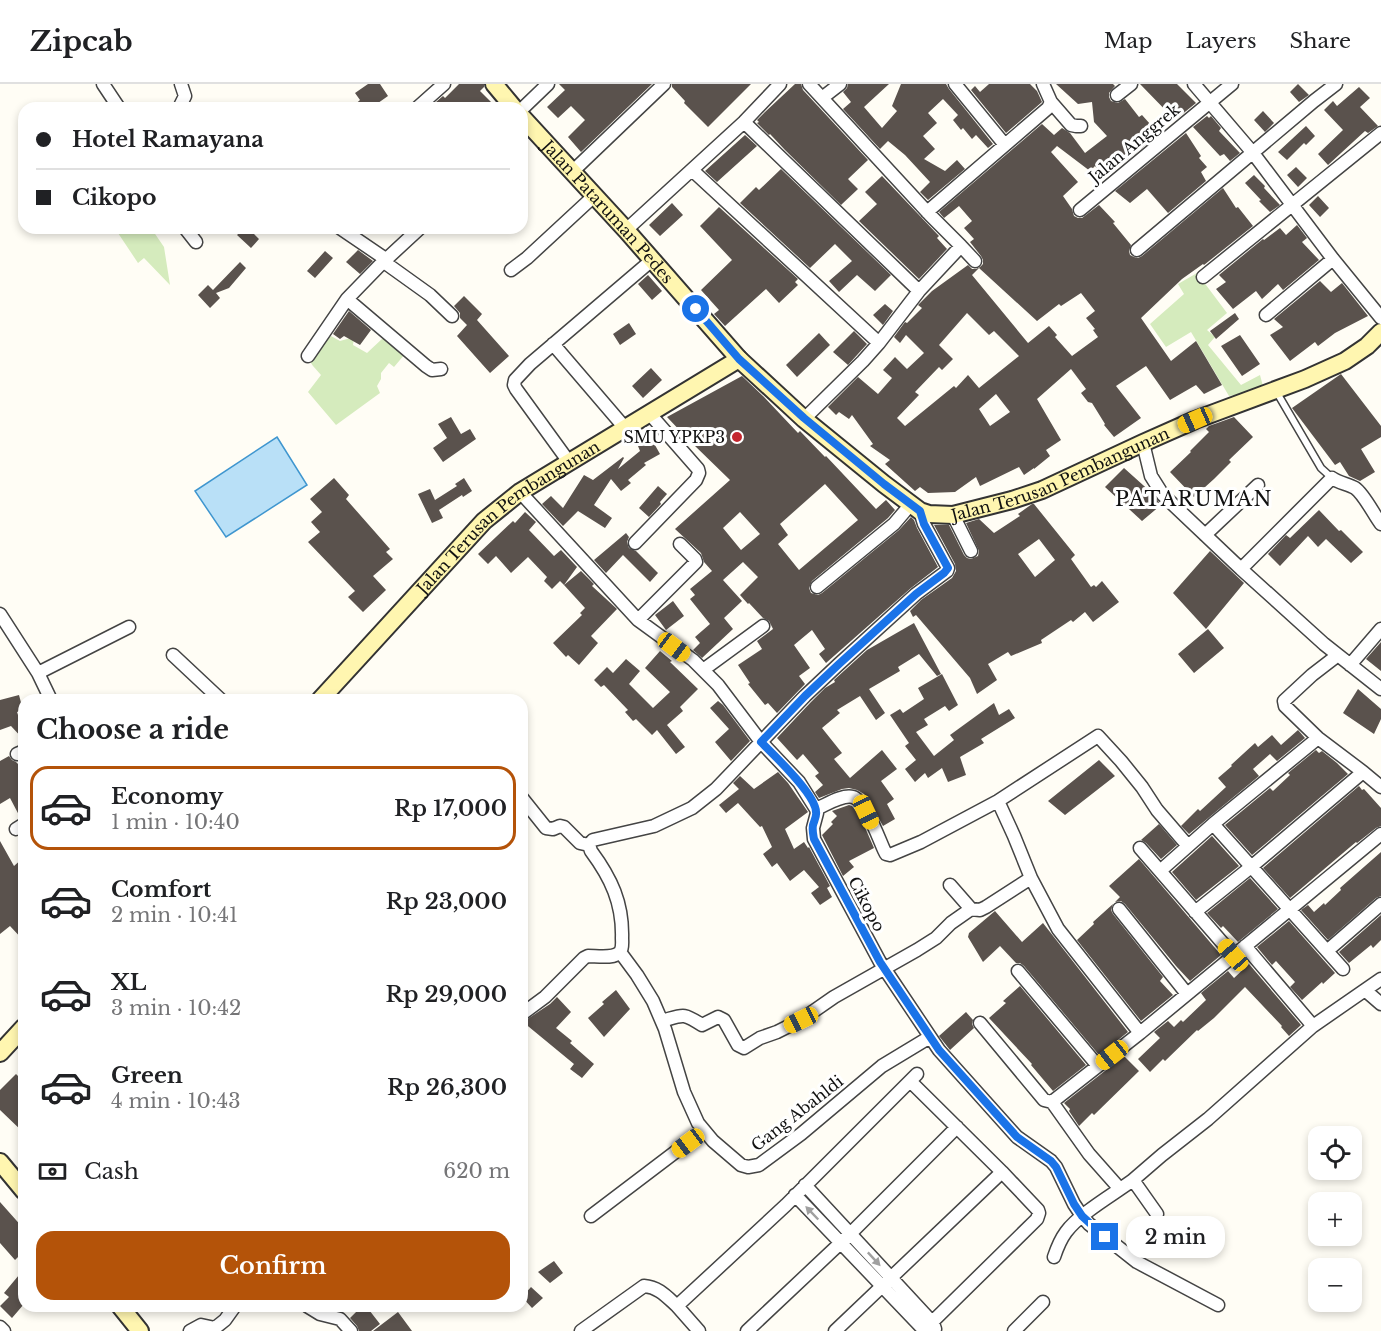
<!DOCTYPE html>
<html lang="en">
<head>
<meta charset="utf-8">
<style>
	body { margin:0; font-family:"Libre Baskerville",serif; background:#f2f2f2; color:#202124; height:100vh; display:flex; flex-direction:column; font-size:22px; white-space:nowrap }
	* { box-sizing:border-box; margin:0 }
	p { font-size:20px; color:#757577 }
	.icon { flex:none; width:33px; height:33px; fill:none; stroke:currentColor; stroke-width:2; stroke-linecap:round; stroke-linejoin:round }
	.map { position:relative; flex:1; overflow:hidden }
	.panel { position:absolute; left:18px; top:610px; width:510px; height:618px; display:flex; flex-direction:column; background:#fff; border-radius:18px; box-shadow:0 3px 9px #0003 }
	.panel>* { flex:none }
	.hud { position:absolute; left:18px; top:18px; width:510px; height:132px; border-radius:18px; box-shadow:0 3px 9px #0003; display:grid; align-content:center; height:132px; padding:0 18px; background:#fff }
	.tools { position:absolute; left:1308px; top:1042px; display:grid; gap:12px }
	.tools a { display:grid; place-items:center; width:54px; height:54px; border-radius:12px; background:#fff; box-shadow:0 3px 9px #0003; font-size:30px }
	.end { position:absolute; width:27px; height:27px; margin:-14px; border:8px solid #1a73e8; background:#fff; box-shadow:0 0 0 3px #fff }
	.from { border-radius:50% }
	.bubble { position:absolute; height:42px; border-radius:18px; background:#fff; box-shadow:0 3px 9px #0003; font-size:20px; font-weight:600; line-height:42px; text-align:center }
	.car { position:absolute; width:18px; height:36px; margin:-18px -9px; border-radius:8px; box-shadow:0 0 4px 2px #0007; background:linear-gradient(#f5c518 24%,#345 0 40%,#f5c518 0 76%,#345 0 86%,#f5c518 0) }
	.hud b { display:flex; align-items:center; gap:21px; height:57px; font-size:22px }
	.hud b+b { border-top:2px solid #e0e0e0 }
	.hud i { width:15px; height:15px; background:#202124 }
	ul { padding:0; list-style:none }
	li { display:flex; align-items:center; gap:18px; height:84px; margin:0 12px 9px; padding:0 6px; border:3px solid transparent; border-radius:18px }
	li div { flex:1 }
	li b { display:block; font-size:22px }
	li em { font-style:normal; font-weight:600 }
	li.active { border-color:#b45309 }
	li>.icon { width:54px; height:54px; stroke-width:1.5 }
	h2 { padding:0 18px; font-size:27px; line-height:72px }
	.pay { display:flex; align-items:center; gap:15px; height:66px; padding:0 18px; font-size:22px }
	.pay p { margin-inline-start:auto }
	.action { display:flex; gap:12px; margin-top:auto; padding:12px 18px }
	.action a { flex:1; height:69px; border-radius:18px; background:#b45309; color:#fff; font-size:24px; font-weight:600; line-height:69px; text-align:center }
	header { display:flex; align-items:center; gap:36px; box-sizing:border-box; height:84px; padding:0 30px; background:#fff; border-bottom:2px solid #e0e0e0 }
	header strong { font-size:28px }
	nav { display:flex; gap:33px; margin-inline-start:auto; font-size:21px }
	.map>svg:first-child { display:block }
	.green { fill:#d5ebbd }
	.water { fill:#b9e0f7; stroke:#3f96cf; stroke-width:1.5 }
	.building { fill:#5a524d; fill-rule:evenodd }
	.lines { fill:none; stroke-linecap:round; stroke-linejoin:round }
	.lane-casing { stroke:#444; stroke-width:9 }
	.street-casing { stroke:#444; stroke-width:15 }
	.secondary-casing { stroke:#333; stroke-width:20 }
	.lane { stroke:#fff; stroke-width:6 }
	.street { stroke:#fff; stroke-width:12 }
	.secondary { stroke:#fff6b0; stroke-width:16 }
	.oneway { fill:#a0a0a0 }
	.route { stroke:#1a73e8; stroke-width:8 }
	.poi-dot { fill:#c4262e; stroke:#fff; stroke-width:2 }
	.labels { text-anchor:middle; dominant-baseline:central; stroke-width:6; stroke-linejoin:round; paint-order:stroke }
	.street-label { font-size:16px; fill:#111; stroke:#fff }
	.poi-label { font-size:16px; fill:#111; stroke:#fff; text-anchor:end }
	.quarter-label { font-size:20px; letter-spacing:1.5px; fill:#111; stroke:#fff }
</style>
</head>
<body>
<header>
<strong>Zipcab</strong>
<nav><a>Map</a><a>Layers</a><a>Share</a></nav>
</header>
<div class="map">
<svg width="1381" height="1247" viewBox="0 0 1381 1247">
	<rect width="100%" height="100%" fill="#fffdf5"/>
	<path class="green" d="M125,144H151L164,163L170,201L144,174L138,179L118,149Z
		M1197,189L1227,229L1207,246L1215,253L1208,261L1241,301L1260,291L1264,306L1229,312L1191,248L1166,263L1150,240L1184,210L1178,200Z
		M331,252L340,257L354,253L353,261L367,269L383,254L405,270L394,283L389,279L381,289V295L377,302L380,309L336,341L308,308L321,291L313,282L309,276Z"/>
	<path class="water" d="M277,353L307,401L226,453L195,407Z"/>
	<path class="building" d="M368,0H380L388,12L371,24H351L360,16L355,9Z
		M459,0H484V3L480,7L497,24H473L468,19L463,24H429L443,12L445,14Z
		M559,0H652L581,68L568,53L585,36L571,22L558,34L547,23L565,6Z
		M672,0H751L708,43L684,19L685,17L672,3Z
		M795,0H801L803,6L868,76L848,95L858,105L841,121L785,66L770,50L769,51L757,39L759,38L757,36L765,28Z
		M848,0H889L864,23L882,44L897,27L892,22L901,0H946L949,5L993,60L988,64L976,51L972,55L963,44L961,46L953,36L958,31L943,15L928,29L937,39L923,52L935,65L924,75L945,87L957,76L965,85L928,116L920,108L930,98L905,71L888,57L880,65L843,25L851,18L843,8L847,4Z
		M989,0H1030L1037,7L1042,18L1006,49L971,6L975,2L980,8Z
		M1056,0H1113L1115,2L1109,9V13L1111,17L1118,19L1125,15L1139,33L1142,31L1159,50L1105,94L1095,82L1090,87L1057,62L1051,68L1078,98L1063,112L1072,125L1074,132L1078,134H1082L1099,121L1115,138L1113,139L1131,161L1129,167L1130,171L1134,173L1138,174L1142,172L1223,104L1236,124L1238,123L1253,142L1204,181L1203,180L1182,195L1141,234L1171,277L1196,257L1222,301L1204,310L1196,301L1170,316L1146,282L1116,302L1141,334L1114,353L1104,341L1105,340L1092,319L1088,318L1081,309L1086,305L1071,285L1037,315L1061,356L1046,366L1050,372L1034,385V384L1024,391L1019,383L980,402L976,393L955,408L928,409L920,403L915,407L885,380L890,376L870,362L873,360L852,331L849,335L839,328L836,331L828,323L858,293L878,310L892,294L883,286L895,273L907,285L924,269L906,251L900,259L894,253L905,238L907,239L922,224L918,221L932,207L968,181L972,185H976L980,183L983,180V176L981,172L970,158L974,155L964,144L972,137L959,122L944,134L939,128L1042,40L1054,51L1062,44L1070,49L1085,69L1107,52L1094,38L1092,18L1078,20ZM979,184L1037,237L1059,220L1061,222L1081,209L1095,227L1086,234L1095,245L1093,246L1098,253L1072,272L1055,253L1057,251L1049,242L1028,259L972,191ZM967,229L989,251L994,247L1019,272L979,304L968,291L956,304L954,302L905,342L897,334L919,311L915,308L939,283L942,286L953,275L939,261ZM996,310L1010,328L990,342L979,325Z
		M1140,0H1177L1196,19L1175,36Z
		M1298,0L1309,11L1299,18L1290,8Z
		M1359,3L1370,14L1360,23L1378,42L1368,49L1365,47L1328,81L1318,70L1343,46L1324,26L1333,17L1337,22Z
		M1263,27L1274,39L1265,48L1254,36Z
		M1207,32L1209,34L1211,32L1221,44L1219,47L1240,69L1230,77L1224,70L1220,72L1193,43Z
		M1306,42L1315,52L1306,61L1304,59L1287,76L1278,68Z
		M1186,49L1201,72L1199,74L1207,83L1201,88L1206,97L1168,129L1147,105L1130,119L1115,107Z
		M745,51L757,62L717,98L705,87Z
		M1296,83L1307,94L1298,103L1287,91Z
		M781,85L891,191L875,207L857,191L839,208L829,197L852,177L835,160L810,184L740,119L756,103L759,106Z
		M1254,91L1265,102L1264,104L1280,121L1270,128L1259,117L1261,116L1245,99Z
		M882,92L939,152L937,154L947,165L919,195L859,137L877,120L865,108Z
		M1318,112L1329,124L1320,133L1309,121Z
		M672,119L683,131L660,152L649,141Z
		M719,123L798,195L795,198L798,201L779,219L766,205L725,242L714,230L719,226L701,206L732,176L700,142Z
		M1297,141L1307,154L1302,158L1319,176L1283,206L1278,200L1262,215L1256,207L1233,225L1216,205L1226,198L1219,191L1263,155L1264,156L1280,144L1286,151Z
		M244,144H248L259,155L251,164L237,151Z
		M358,166L373,177L360,190L346,178Z
		M325,167L333,174L315,194L307,187Z
		M240,178L246,184L229,204L216,209L220,214L210,224L198,211L208,201L213,206Z
		M648,191L662,207L652,216L638,200Z
		M1320,197L1331,208L1342,199L1368,232L1335,249L1318,262L1315,258L1290,277L1270,251L1283,243L1274,235Z
		M464,212L482,230L477,236L509,272L490,289L457,252L467,241L460,234V229L454,222Z
		M885,220L893,227L883,241L873,231Z
		M349,227L371,246L360,261L344,252L340,255L333,250Z
		M1235,229L1239,235L1216,255L1210,247Z
		M629,239L636,250L620,261L613,250Z
		M854,247L867,260L848,281L833,268Z
		M819,249L830,261L797,293L786,281Z
		M1240,251L1260,280L1242,292L1221,262Z
		M651,284L662,296L643,314L632,302Z
		M1341,290L1381,342V353L1361,365L1375,388L1360,397L1349,392L1340,378L1335,381L1292,324Z
		M742,292L764,313L798,349L800,347L825,373L826,372L876,425L886,416L895,426L888,434L812,497L809,504L811,509L818,511L822,509L899,446L911,433L914,436L917,444L938,483L911,504L826,579L819,570L825,565L812,546L794,561L810,584L799,592L805,600L777,629L768,619L765,621L748,600L750,599L738,581L762,565L757,557L773,545L769,537L763,534L749,519L748,520L740,511L758,493L743,478L723,496L742,517L724,534L733,545L702,574L693,566L700,559L695,553L710,540L690,515L695,511L690,505L712,487L704,478L701,469L675,445L730,396L694,361L697,359L688,349L685,352L667,333ZM825,400L858,436L799,486L778,460L788,451L780,440ZM740,428L760,450L741,466L723,444Z
		M451,333L461,350L470,345L476,355L443,378L433,364L447,354L438,340Z
		M1234,333L1253,353L1229,376L1231,378L1214,395L1194,413L1170,388L1191,368L1190,367L1209,348L1206,345L1209,342Z
		M651,354L660,370L644,379L646,381L628,396L631,399L621,407L611,395L594,421L612,434L605,444L578,427L563,442L542,420L551,412L563,424L584,391L593,396L623,373L624,374L618,385L640,367L638,362Z
		M1124,384L1153,410L1161,421L1142,437L1105,403Z
		M334,394L349,411L346,415L390,465L386,468L393,475L373,492L386,506L363,528L348,513L355,507L308,458L320,448L311,438L322,428L310,415Z
		M464,394L472,407L463,413L462,411L439,426L443,434L432,439L418,410L430,405L435,416L457,402L455,400Z
		M658,402L667,410L660,418L661,420L649,433L639,424Z
		M1032,420H1034L1075,471L1071,475L1091,503L1094,501L1096,503L1102,497L1119,518L1093,538L1085,528L1073,538L1071,536L1041,556L1042,559L1011,572L1008,568L988,580L997,596L977,610L970,594L916,531L913,533L910,527L921,516L952,494L956,487L955,480L934,441H949L964,471L967,474L971,475L978,472L979,467L966,439L979,435L994,449L1020,432L1018,430ZM1039,455L1055,476L1035,493L1018,470Z
		M1319,426L1339,447L1341,446L1363,468L1351,479L1326,455L1318,463L1308,452L1280,482L1268,470L1286,451L1290,454Z
		M525,428L536,438L529,446L554,472L561,466L577,483L564,501L560,497L552,505L544,497L547,493L528,473L511,489L496,472L488,480L478,470L513,437L515,439Z
		M626,449L629,453L627,458L629,464L636,467L658,489L650,498L623,471L606,489L594,476Z
		M1210,467L1244,499L1206,545L1173,509Z
		M581,487L594,500L592,502L617,525L591,552L598,559L579,581L568,571L566,573L553,559L582,531L580,529L585,524L564,501Z
		M673,517L684,532L666,546L655,531Z
		M914,539L941,590L937,592L919,570L898,583L900,587L869,605L885,629L876,636L860,612L837,626L840,629L822,644L842,669L834,675L850,694L882,666L897,685L881,697L894,715L887,720L895,735L883,742L869,717L864,710L857,706L849,704L842,705L819,714L815,708L823,701L815,692L819,689L803,670L797,676L777,654L811,618L825,604L835,598L834,596L867,566Z
		M1208,545L1224,564L1194,589L1178,570Z
		M1381,558V587L1366,575Z
		M660,567L672,577L670,578L698,605L680,623L683,627L667,641L685,663L676,670L657,646L652,651L636,635L633,637L625,628L628,626L604,601L601,603L594,596L607,583L613,589L626,575L640,587L629,600L653,624L670,608L645,584Z
		M942,590L958,621L949,627L945,622L924,635L928,641L916,648L934,672L954,656L950,651L994,619L999,631L1009,625L1015,634L981,655L984,659L960,673L966,691L948,698L942,684L928,694L925,689L915,698L905,685L916,676L905,662L909,659L890,631L900,625L903,629L924,615L918,604Z
		M1358,605L1381,625V635L1374,650L1343,629Z
		M19,611L23,626L17,628L24,649V656L11,642L0,646V616Z
		M718,617L723,621L750,657L731,677L715,658L729,645L710,624Z
		M1298,646L1305,654L1277,677L1270,670L1253,685L1259,692L1189,750L1181,742L1198,725L1200,727L1226,703L1218,694L1232,682L1231,681L1255,659L1258,663L1272,651L1281,661Z
		M1316,666L1319,669L1322,667L1337,679L1348,690L1252,771L1225,741L1270,704L1273,707L1290,691L1288,689Z
		M9,672L12,676L16,678L24,686V732L20,733L10,714L0,720V677Z
		M1099,676L1115,692L1065,731L1048,717Z
		M778,688L788,699L808,728L785,745L794,765L804,758L808,764L809,763L830,802L827,804L832,813L820,821L811,809L819,803L804,786L790,797L777,779L772,783L763,770L772,763L762,742L760,743L738,719L726,729L719,721L739,705L733,699L740,692L754,705Z
		M1359,702L1362,706L1364,705L1381,724V742L1376,744L1357,759L1356,758L1290,814L1263,784Z
		M849,721L852,722L860,732L874,764L849,777L854,783L843,792L822,751L833,740L831,738L837,732L832,727Z
		M1159,740L1177,761L1161,775L1146,759L1141,756Z
		M1212,752L1239,782L1196,816L1172,788Z
		M0,757L14,782L24,773V857L10,842L0,850Z
		M1381,768V812L1376,814L1328,856L1301,826L1308,821L1314,828L1324,819L1325,821L1341,806L1340,804Z
		M1139,775L1221,871L1190,897L1176,882L1125,820L1121,817L1115,818L1120,813L1109,802Z
		M1250,794L1278,825L1238,858L1223,842L1221,844L1207,829Z
		M1113,820L1111,826L1113,830L1163,893L1160,897L1173,911L1141,937L1077,856L1094,840L1093,838Z
		M995,827L1022,858L1043,839L1128,948L1099,971L1024,882L1020,879H1016L1000,862L983,878L968,853L969,849Z
		M1381,831V856L1373,864L1371,861L1349,879L1339,868Z
		M1289,837L1335,889L1323,900L1322,898L1302,916L1290,903L1295,898L1276,877L1272,881L1257,863Z
		M1249,880L1301,941L1289,952L1281,943L1282,942L1245,903L1214,934L1198,947L1197,946L1165,977L1163,975L1150,988L1138,975L1160,954L1154,948L1168,937L1174,943L1181,936L1183,938L1206,916L1201,909L1228,887L1234,894Z
		M1020,902L1086,981L1053,1007L1031,981L1032,980L989,934L1006,919L1003,917Z
		M616,906L630,925L604,953L588,934L604,920L602,918Z
		M557,913L571,928L556,944L572,957L570,959L594,980L582,994L570,985L574,980L523,938L550,920Z
		M966,928L973,936L972,940L974,944L950,966L939,952Z
		M1124,972L1139,987L1094,1031L1092,1029L1079,1042L1069,1027L1070,1025L1064,1019Z
		M16,990L24,998V1049L0,1026V1006Z
		M0,1118L24,1145V1167L15,1176L0,1159Z
		M554,1177L563,1189L550,1199L538,1188Z
		M24,1185V1220L12,1234L0,1222L9,1213L4,1209Z
		M531,1203L543,1214L532,1224L522,1213Z
		M362,1222H366L380,1240L371,1247H359L357,1242L350,1234Z
		M398,1228L412,1247H373Z"/>
	<g class="lines">
		<defs>
			<path id="lane" d="M1276,307L1321,384L1332,394"/>
			<path id="street" d="M103,0L119,24
				M955,0L1005,61
				M1043,0L1051,18L1071,41L1076,42H1081
				M1194,0L1253,69L1333,175L1381,234
				M1117,11L1131,0
				M822,14L840,0
				M179,24L185,12L181,0
				M417,24L444,0
				M522,25L548,0
				M744,38L919,207
				M692,86L879,259
				M572,88L664,0
				M1080,126L1232,0
				M927,128L1048,24L1051,18
				M185,144L196,158
				M340,144L387,176
				M626,146L744,38L780,0
				M961,162L975,177
				M1137,166L1314,17L1336,0
				M384,178L430,211L452,232
				M511,186L527,174L594,112
				M1203,193L1381,49
				M347,215L426,282L432,286L441,285
				M1266,231L1333,175
				M553,260L625,344
				M308,272L347,215L379,182L420,144
				M804,335L863,277L879,259L919,207L961,162L930,131L809,0
				M1143,359L1151,392L1163,411L1241,485L1324,560L1381,605
				M569,378L516,305L514,301L515,296L530,280L652,176
				M520,408L638,536L693,576L718,601L761,658L799,698L816,725L817,729L813,744L814,755L880,878L939,966L1017,1053L1051,1077L1056,1083L1074,1120L1082,1132L1089,1140L1137,1178L1218,1221
				M953,431L971,467
				M1205,451L1258,401
				M635,459L696,396L699,389L698,385L649,329
				M1241,485L1332,394C1339,399 1348,400 1355,404C1364,410 1374,431 1381,440
				M817,503L894,440L911,420
				M0,530L38,589L51,616
				M638,536L696,478L695,475L680,460
				M173,571L221,616
				M1338,571L1312,591L1284,617L1285,622L1318,654L1363,688L1381,703
				M1350,581L1381,545
				M703,586L763,542
				M38,589L129,543
				M17,670L24,667
				M522,714L546,744L553,745L560,742L564,743L580,759L589,761
				M998,717L1014,752L1031,794
				M816,725C826,721 842,710 853,713C865,716 879,755 884,766L886,770L890,771L921,758L998,717L1098,652L1121,677L1142,703L1157,726L1188,762
				M1213,740L1343,885
				M16,745L24,740
				M1140,764L1233,871
				M1160,787L1213,740L1318,654
				M950,801L971,825L980,826L986,823L1031,794L1058,845L1140,949
				M1119,825L1187,910
				M1195,828L1251,783L1363,688
				M1327,867L1381,820
				M620,868L637,891L653,917L665,945L684,1008L698,1039L713,1057L741,1081L748,1083L759,1081L801,1050L882,982L930,953
				M1018,887L1098,982
				M1366,907L1381,920
				M522,930L545,913L584,874L588,872C597,872 614,875 620,868C623,864 622,858 622,854C623,819 611,794 591,767L589,761L593,756L654,742L692,724L716,705L805,612L839,580L916,510L947,487L948,484L924,440L920,427
				M662,937C683,931 682,928 702,941L718,933L724,936L738,961L744,964L760,954L777,948L801,936L834,913L917,866L936,854L951,839L971,825
				M980,939L1044,1016L1052,1018L1140,949L1381,750
				M1313,942L1381,895
				M910,997L1002,1088L1038,1126L1039,1129L1037,1135L923,1247
				M1052,1018L1089,1070L1120,1105
				M805,1101L933,1239L935,1245
				M795,1111L925,1247
				M1157,1130L1133,1096L1162,1071L1208,1035L1313,942L1245,862
				M591,1132L703,1047
				M1054,1173C1057,1164 1060,1156 1066,1148C1079,1130 1114,1110 1133,1096
				M307,1222L320,1230L340,1235L351,1247
				M677,1222L699,1247
				M0,1243L4,1247
				M190,1247L201,1241L215,1244L225,1236L235,1222
				M581,1247L644,1202C659,1203 667,1213 677,1222L786,1121L917,990
				M747,1247L850,1150L957,1043
				M835,1247L1002,1088
				M1014,1247L1043,1218"/>
			<g id="secondary">
				<path d="M494,0L514,24"/>
				<path id="s1" d="M522,33L626,146L739,275L804,335L884,400L920,427L929,430L953,431L1012,416L1042,406L1143,359L1195,336L1305,295L1345,277L1367,262L1381,248"/>
				<path id="s2" d="M320,616L484,437L520,408L739,275"/>
				<path d="M0,969L24,943"/>
				<path d="M0,1078L24,1107"/>
				<path d="M120,1222L140,1247"/>
			</g>
		</defs>
		<use href="#lane" class="lane-casing"/>
		<use href="#street" class="street-casing"/>
		<use href="#secondary" class="secondary-casing"/>
		<use href="#lane" class="lane"/>
		<use href="#street" class="street"/>
		<use href="#secondary" class="secondary"/>
	</g>
	<defs><path id="oneway-solid" d="M-6-.8H1V-3.2L6.5 0L1 3.2V.8H-6Z" transform="scale(1.5)"/></defs>
	<g class="oneway">
		<use href="#oneway-solid" transform="translate(812 1129) rotate(-134)"/>
		<use href="#oneway-solid" transform="translate(874 1175) rotate(47)"/>
	</g>
	<g class="lines">
		<path class="route" d="M696,225L739,275L804,334L884,400L920,427L924,440L948,484L944,489L916,510L839,580L805,612L761,658C774,671 816,711 816,728C817,732 814,737 813,741C812,746 813,750 814,755L880,878L939,966L1017,1053L1051,1077L1056,1083L1074,1120L1082,1132L1105,1153"/>
	</g>
	<circle class="poi-dot" cx="737" cy="353" r="6"/>
	<g class="labels">
		<g class="street-label">
			<text transform="translate(1134 59) rotate(-40)">Jalan Anggrek</text>
			<text stroke="none"><textPath href="#s1" startOffset="128">Jalan Pataruman Pedes</textPath></text>
			<text stroke="none"><textPath href="#s1" startOffset="710">Jalan Terusan Pembangunan</textPath></text>
			<text stroke="none"><textPath href="#s2" startOffset="264">Jalan Terusan Pembangunan</textPath></text>
			<text transform="translate(867 820) rotate(62)">Cikopo</text>
			<text transform="translate(797 1029) rotate(-38)">Gang Abahldi</text>
		</g>
		<g class="poi-label">
			<text x="725" y="353">SMU YPKP3</text>
		</g>
		<g class="quarter-label">
			<text x="1194" y="415">PATARUMAN</text>
		</g>
	</g>
</svg>
<div class="tools">
<a><svg class="icon" aria-label="locate" viewBox="0 0 24 24"><circle cx="12" cy="12" r="6"/><path d="M12 2v4M12 18v4M2 12h4M18 12h4"/></svg></a>
<a>+</a>
<a>−</a>
</div>
<i class="end from" style="left:696px;top:225px"></i>
<i class="end" style="left:1105px;top:1153px"></i>
<div class="bubble" style="left:1126px;top:1132px;width:99px">2 min</div>
<i class="car" style="left:1195px;top:336px;rotate:246deg"></i>
<i class="car" style="left:674px;top:563px;rotate:127deg"></i>
<i class="car" style="left:866px;top:728px;rotate:155deg"></i>
<i class="car" style="left:1233px;top:871px;rotate:319deg"></i>
<i class="car" style="left:801px;top:936px;rotate:244deg"></i>
<i class="car" style="left:1112px;top:971px;rotate:232deg"></i>
<i class="car" style="left:688px;top:1059px;rotate:233deg"></i>
<div class="hud">
<b><i class="from"></i>Hotel Ramayana</b>
<b><i></i>Cikopo</b>
</div>
<section class="panel">
<h2>Choose a ride</h2>
<ul>
<li class="active"><svg class="icon" aria-label="car" viewBox="0 0 24 24"><path d="M5 17H2v-5l4-1 3-4h7l3 4 3 1v5h-3M9 17h6M6 11h13"/><circle cx="7" cy="17" r="2"/><circle cx="17" cy="17" r="2"/></svg><div><b>Economy</b><p>1 min · 10:40</p></div><em>Rp 17,000</em></li>
<li><svg class="icon" aria-label="car" viewBox="0 0 24 24"><path d="M5 17H2v-5l4-1 3-4h7l3 4 3 1v5h-3M9 17h6M6 11h13"/><circle cx="7" cy="17" r="2"/><circle cx="17" cy="17" r="2"/></svg><div><b>Comfort</b><p>2 min · 10:41</p></div><em>Rp 23,000</em></li>
<li><svg class="icon" aria-label="car" viewBox="0 0 24 24"><path d="M5 17H2v-5l4-1 3-4h7l3 4 3 1v5h-3M9 17h6M6 11h13"/><circle cx="7" cy="17" r="2"/><circle cx="17" cy="17" r="2"/></svg><div><b>XL</b><p>3 min · 10:42</p></div><em>Rp 29,000</em></li>
<li><svg class="icon" aria-label="car" viewBox="0 0 24 24"><path d="M5 17H2v-5l4-1 3-4h7l3 4 3 1v5h-3M9 17h6M6 11h13"/><circle cx="7" cy="17" r="2"/><circle cx="17" cy="17" r="2"/></svg><div><b>Green</b><p>4 min · 10:43</p></div><em>Rp 26,300</em></li>
</ul>
<div class="pay"><svg class="icon" aria-label="cash" viewBox="0 0 24 24"><path d="M3 7h18v10H3z"/><circle cx="12" cy="12" r="2"/></svg>Cash<p>620 m</p></div>
<div class="action"><a>Confirm</a></div>
</section>
</div>
</body>
</html>
